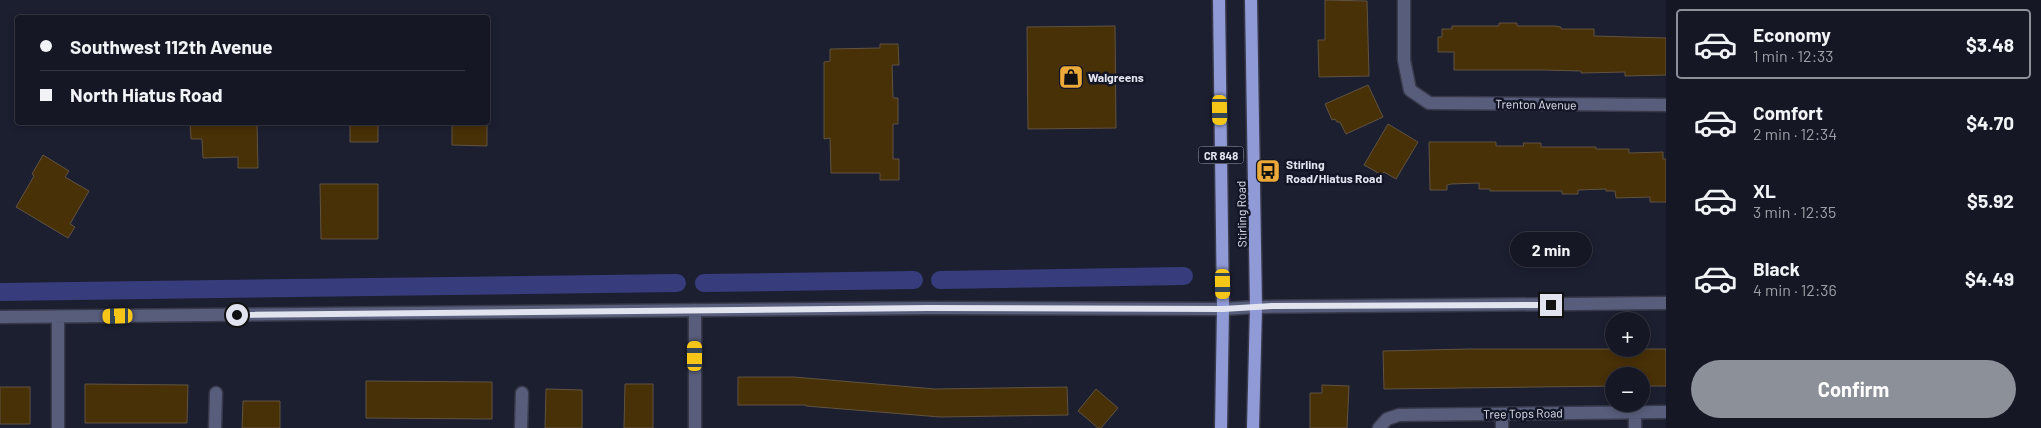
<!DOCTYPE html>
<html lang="en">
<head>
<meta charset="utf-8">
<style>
	body { margin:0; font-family:Barlow,sans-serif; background:#1e202c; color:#f1f3f6; height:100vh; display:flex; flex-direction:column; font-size:19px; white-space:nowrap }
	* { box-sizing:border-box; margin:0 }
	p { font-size:16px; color:#9d9fa6 }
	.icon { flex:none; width:28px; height:28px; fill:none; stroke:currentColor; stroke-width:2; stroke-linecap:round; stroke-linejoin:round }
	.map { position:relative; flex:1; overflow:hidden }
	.sheet { display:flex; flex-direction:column; background:#151724; width:375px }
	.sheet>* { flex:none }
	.hud { position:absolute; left:15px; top:15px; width:475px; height:110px; border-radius:5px; box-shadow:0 2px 8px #0003,0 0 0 1px #343641; display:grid; align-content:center; height:110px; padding:0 25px; background:#151724 }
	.tools { position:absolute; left:1605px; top:312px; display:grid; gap:10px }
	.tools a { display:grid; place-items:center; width:45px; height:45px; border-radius:50%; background:#151724; box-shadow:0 2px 8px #0003,0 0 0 1px #343641; font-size:25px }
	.end { position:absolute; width:22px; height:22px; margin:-11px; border:6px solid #e1e3ef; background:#111; box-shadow:0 0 0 2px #111 }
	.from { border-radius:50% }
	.bubble { position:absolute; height:35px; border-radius:18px; background:#151724; box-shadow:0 2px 8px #0003,0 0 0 1px #343641; font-size:16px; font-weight:700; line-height:35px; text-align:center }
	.car { position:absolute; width:15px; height:30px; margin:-15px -8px; border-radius:6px; box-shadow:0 0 4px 1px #0007; background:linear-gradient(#f5c518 24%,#345 0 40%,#f5c518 0 76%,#345 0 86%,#f5c518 0) }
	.hud b { display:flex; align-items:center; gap:18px; height:48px; font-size:19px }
	.hud b+b { border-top:1px solid #343641 }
	.hud i { width:12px; height:12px; background:#f1f3f6 }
	ul { padding:9px 0 0; list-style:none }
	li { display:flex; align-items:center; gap:15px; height:70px; margin:0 10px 8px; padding:0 15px; border:2px solid transparent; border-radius:5px }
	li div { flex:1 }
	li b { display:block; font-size:19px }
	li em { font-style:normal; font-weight:700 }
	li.current { border-color:#8c9099 }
	li>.icon { width:45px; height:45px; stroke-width:1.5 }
	.cta { display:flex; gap:10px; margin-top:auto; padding:10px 25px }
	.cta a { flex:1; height:58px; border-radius:30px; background:#8c9099; color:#fff; font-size:20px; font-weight:700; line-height:58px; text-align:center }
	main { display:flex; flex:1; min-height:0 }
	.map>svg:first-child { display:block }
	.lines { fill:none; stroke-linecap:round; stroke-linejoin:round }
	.canal { stroke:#373c7c; stroke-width:18 }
	.building { fill:#483007; stroke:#605341 }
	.minor-casing { stroke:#383a4b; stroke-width:15 }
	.major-casing { stroke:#383a4b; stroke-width:15 }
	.minor { stroke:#585d7b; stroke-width:12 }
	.major { stroke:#909ad7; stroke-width:12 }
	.route { stroke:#e1e3ef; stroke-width:6 }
	.labels { text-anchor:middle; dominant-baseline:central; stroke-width:5; stroke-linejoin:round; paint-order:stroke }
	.shield { fill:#131626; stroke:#a3a6b3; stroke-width:1 }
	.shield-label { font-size:11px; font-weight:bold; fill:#e1e3ef }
	.poi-label { font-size:12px; font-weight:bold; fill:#e1e3ef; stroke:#131626; text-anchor:start }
	.street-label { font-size:12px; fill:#e1e3ef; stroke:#131626 }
</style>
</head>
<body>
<main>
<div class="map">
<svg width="1666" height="428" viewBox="0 0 1666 428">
	<rect width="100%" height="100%" fill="#1c1f30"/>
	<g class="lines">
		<path class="canal" d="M940,280L1184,276
			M704,283L914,280
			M0,292L677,283"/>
	</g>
	<path class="building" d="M1325,0L1367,1L1369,76L1319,77L1318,40H1325Z
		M1499,23H1517V26H1555L1561,27V29H1594V36L1666,38V75L1625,76V72L1581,73V71L1544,70H1454V52H1438V37H1442V29H1452V26H1499Z
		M1115,26L1116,128L1028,129L1027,27Z
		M880,44H898L899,65H892L893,98H898V124H893V159H899V180H880V173H831L830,138L824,139V62L830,61V49L880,48Z
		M1368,85L1383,117L1346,134L1340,122H1337L1335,119L1332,120L1325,104Z
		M190,122H257L258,168H238V157L203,158L202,139H191Z
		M350,122H378V142H350Z
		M452,122H487V146L452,145Z
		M1388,124L1418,142L1396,179L1384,172L1382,175L1364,165Z
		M1429,142H1496V146H1524L1523,143H1541V147H1596V149H1629V153L1663,152V159H1666V202H1650V197L1616,198L1615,191H1606V189L1578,190V194H1562V191H1490V189H1479V183L1451,184L1447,185V190H1430Z
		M43,155L69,171L65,177L89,191L70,224L75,227L68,238L16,207L34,176L32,174Z
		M320,184H378V239H321Z
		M1470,349H1666V386H1641V376H1614V386L1384,389L1383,351Z
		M738,377H794L935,389L1067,387L1068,415L940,417L806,406V405H738Z
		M366,381L492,382V419L366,418Z
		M85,384L188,385L187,423H85Z
		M625,384H653V428H624Z
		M1322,385L1349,386L1347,428H1310V393H1322Z
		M0,387H30V424H0Z
		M546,389L582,390V428H545Z
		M1096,389L1118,408L1101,428H1098L1078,411Z
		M243,401H280V428H242Z"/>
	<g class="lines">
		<defs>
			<path id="minor" d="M1404,0V60L1410,90L1429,103L1666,105
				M695,310V428
				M0,317L928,308L1223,309L1256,307L1666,303
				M58,317V428
				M1635,412V428
				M1502,414V428
				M215,428L216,393
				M521,428L522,393
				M1379,428L1387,419L1399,415L1666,412"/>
			<path id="major" d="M1219,0L1223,309L1221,428
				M1251,0L1256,307L1253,428"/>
		</defs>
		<use href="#minor" class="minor-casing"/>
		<use href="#major" class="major-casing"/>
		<use href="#minor" class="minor"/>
		<use href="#major" class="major"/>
	</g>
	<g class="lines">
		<path class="route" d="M237,315L928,308L1223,309L1272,306L1551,305"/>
	</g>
	<defs>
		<symbol id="shop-square" viewBox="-11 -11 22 22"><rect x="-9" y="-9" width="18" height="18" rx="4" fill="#eba93a" stroke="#131626"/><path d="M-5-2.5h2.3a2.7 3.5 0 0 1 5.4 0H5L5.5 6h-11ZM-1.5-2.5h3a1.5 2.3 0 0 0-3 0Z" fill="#111"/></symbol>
		<symbol id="bus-square" viewBox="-11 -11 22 22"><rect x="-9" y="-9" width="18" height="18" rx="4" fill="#eba93a" stroke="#131626"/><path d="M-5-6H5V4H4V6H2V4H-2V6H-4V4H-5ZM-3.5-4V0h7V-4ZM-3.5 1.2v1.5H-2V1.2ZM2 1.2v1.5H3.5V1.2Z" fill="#111"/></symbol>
	</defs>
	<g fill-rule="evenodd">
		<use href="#shop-square" x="1057" y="63" width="28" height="28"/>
		<use href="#bus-square" x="1254" y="157" width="28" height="28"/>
	</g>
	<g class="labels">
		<rect class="shield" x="1198.5" y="146.5" width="45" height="17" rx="4"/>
		<g class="shield-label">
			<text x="1221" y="155">CR 848</text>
		</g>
		<g class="poi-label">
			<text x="1088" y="77">Walgreens</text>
			<text x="1286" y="164">Stirling<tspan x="1286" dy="14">Road/Hiatus Road</tspan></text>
		</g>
		<g class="street-label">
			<text transform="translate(1536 104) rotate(1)">Trenton Avenue</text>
			<text transform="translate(1241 214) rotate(-91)">Stirling Road</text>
			<text transform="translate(1523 413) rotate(-1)">Tree Tops Road</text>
		</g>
	</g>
</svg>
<div class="tools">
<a>+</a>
<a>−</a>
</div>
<i class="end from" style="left:237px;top:315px"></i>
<i class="end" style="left:1551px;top:305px"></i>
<div class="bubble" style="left:1510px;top:232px;width:82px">2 min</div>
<i class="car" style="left:1220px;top:110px;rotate:179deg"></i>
<i class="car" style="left:1223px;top:284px;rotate:179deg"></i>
<i class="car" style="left:118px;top:316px;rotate:269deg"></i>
<i class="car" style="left:695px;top:356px;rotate:0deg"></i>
<div class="hud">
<b><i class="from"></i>Southwest 112th Avenue</b>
<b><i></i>North Hiatus Road</b>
</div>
</div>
<section class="sheet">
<ul>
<li class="current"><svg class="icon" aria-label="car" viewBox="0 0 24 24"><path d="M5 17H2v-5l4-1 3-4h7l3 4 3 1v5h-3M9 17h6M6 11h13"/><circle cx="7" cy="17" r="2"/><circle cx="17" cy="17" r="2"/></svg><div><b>Economy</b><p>1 min · 12:33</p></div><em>$3.48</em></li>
<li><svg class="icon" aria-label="car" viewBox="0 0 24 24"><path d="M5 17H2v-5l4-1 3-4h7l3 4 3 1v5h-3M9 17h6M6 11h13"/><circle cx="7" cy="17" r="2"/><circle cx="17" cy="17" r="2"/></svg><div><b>Comfort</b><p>2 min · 12:34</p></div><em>$4.70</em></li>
<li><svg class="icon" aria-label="car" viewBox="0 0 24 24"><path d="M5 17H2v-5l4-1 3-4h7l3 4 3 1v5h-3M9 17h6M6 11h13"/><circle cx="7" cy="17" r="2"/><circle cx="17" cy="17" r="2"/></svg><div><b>XL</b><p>3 min · 12:35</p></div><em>$5.92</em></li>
<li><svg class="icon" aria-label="car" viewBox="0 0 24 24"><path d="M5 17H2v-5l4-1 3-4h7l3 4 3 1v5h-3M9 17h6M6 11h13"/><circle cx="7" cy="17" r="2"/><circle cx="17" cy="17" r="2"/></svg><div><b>Black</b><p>4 min · 12:36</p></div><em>$4.49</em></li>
</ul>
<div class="cta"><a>Confirm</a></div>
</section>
</main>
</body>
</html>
